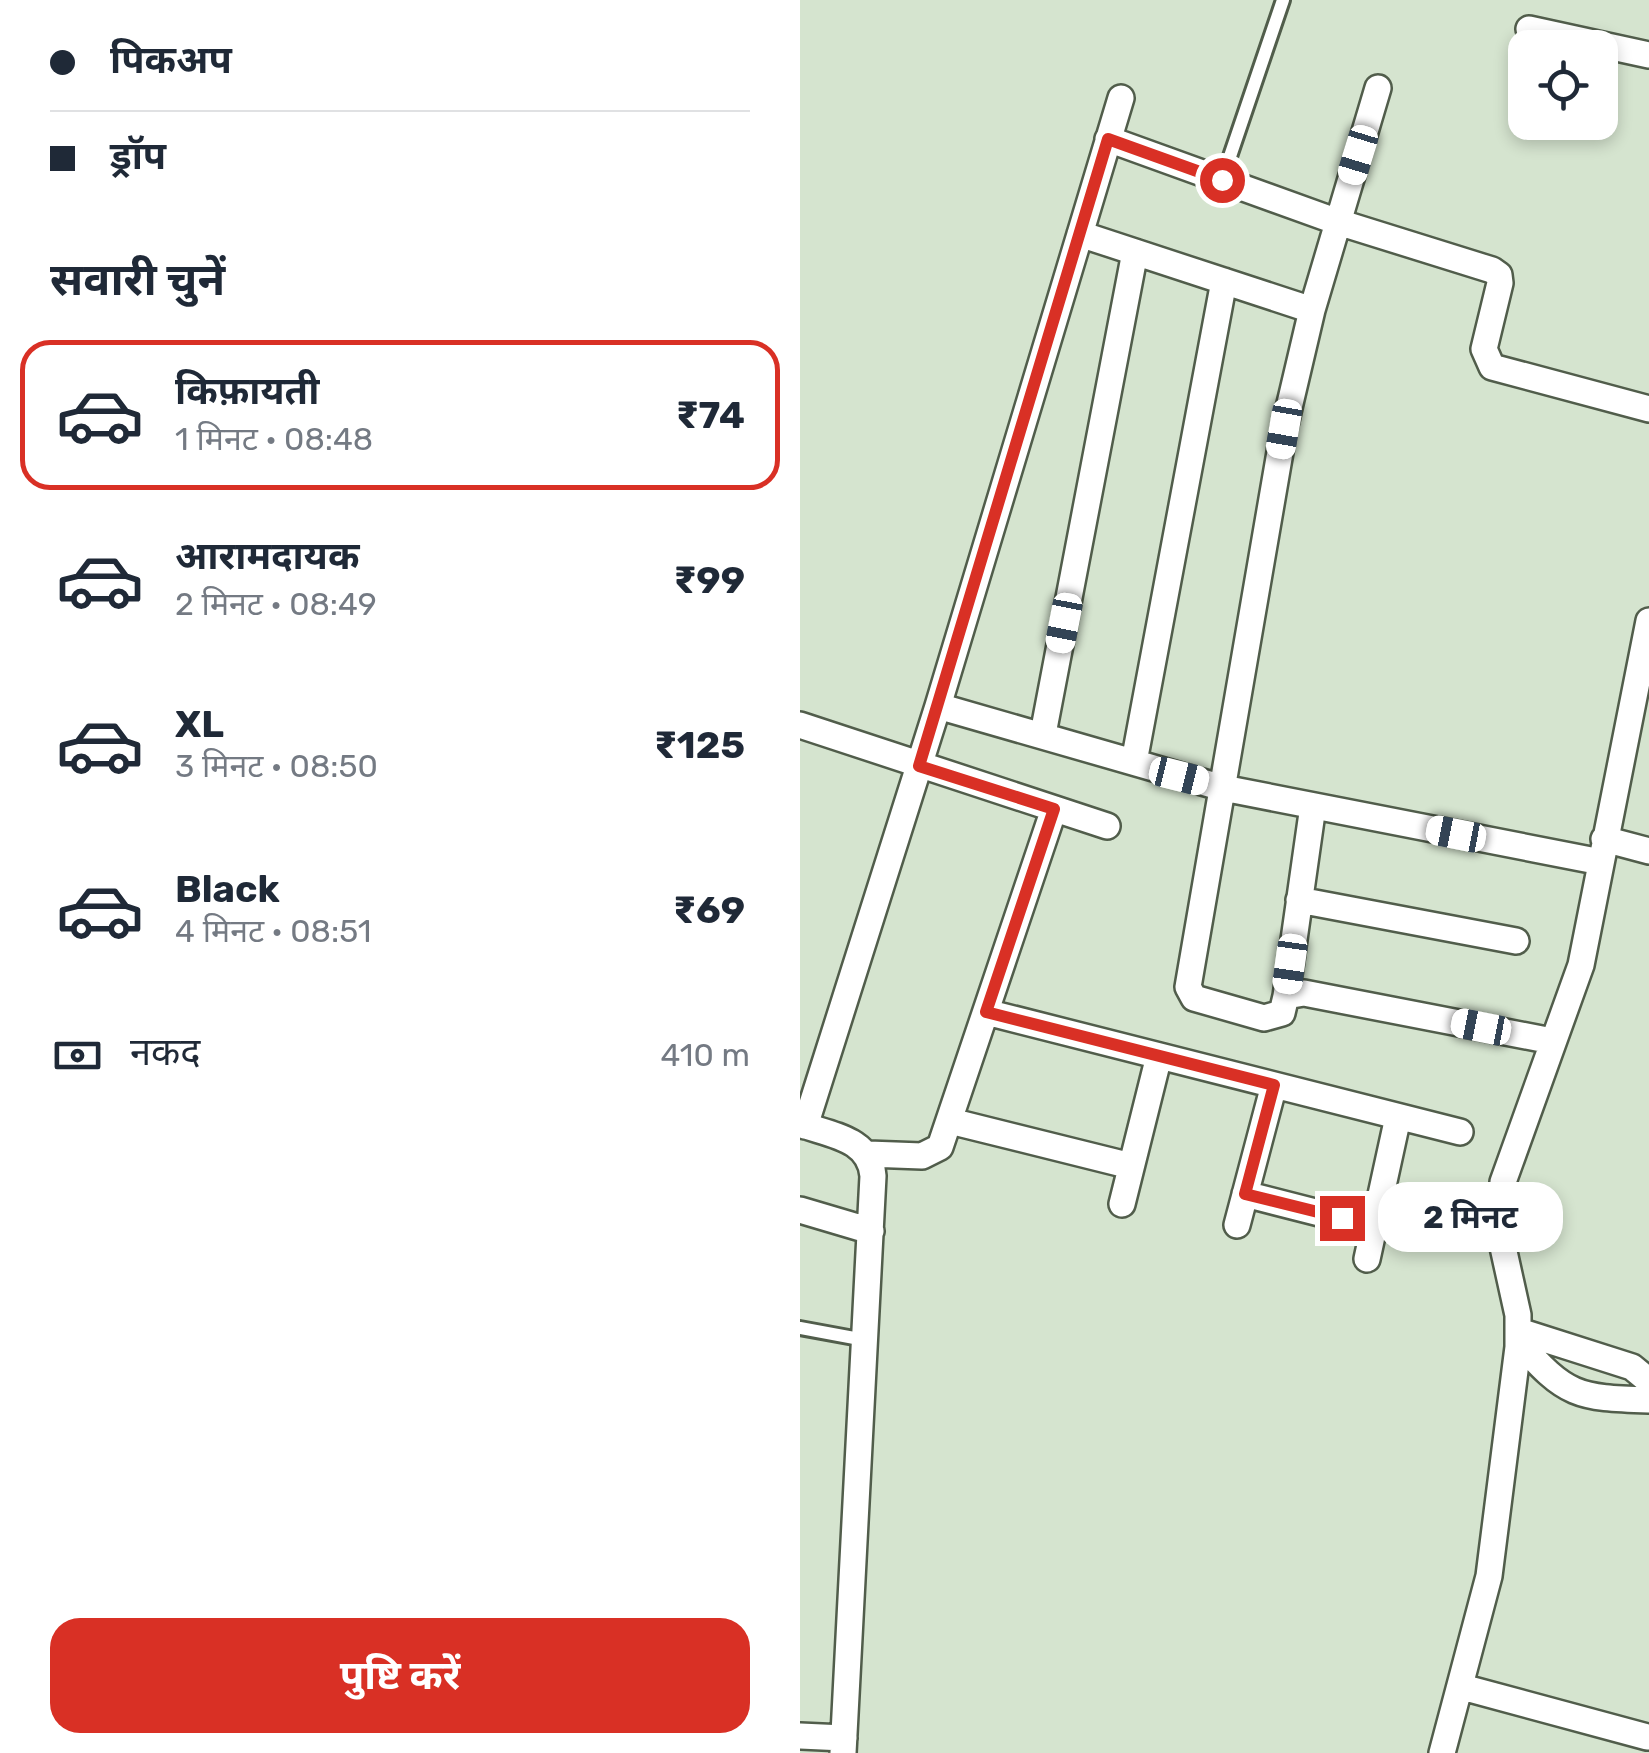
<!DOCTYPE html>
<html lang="hi">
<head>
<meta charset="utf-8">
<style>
	body { margin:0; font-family:Rubik,"Noto Sans Devanagari",sans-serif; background:#f2f2f3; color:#1f2937; height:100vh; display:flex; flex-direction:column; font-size:38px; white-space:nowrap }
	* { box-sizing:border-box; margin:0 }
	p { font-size:32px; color:#747a83 }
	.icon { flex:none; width:55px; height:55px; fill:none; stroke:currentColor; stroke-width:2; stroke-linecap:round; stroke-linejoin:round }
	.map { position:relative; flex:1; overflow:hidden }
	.drawer { display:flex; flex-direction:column; background:#fff; width:800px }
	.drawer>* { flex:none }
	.top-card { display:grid; align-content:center; height:220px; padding:0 50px; background:#fff }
	.tools { position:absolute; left:708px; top:30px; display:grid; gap:20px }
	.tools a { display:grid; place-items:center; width:110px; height:110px; border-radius:20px; background:#fff; box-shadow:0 5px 15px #0003; font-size:50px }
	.end { position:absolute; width:45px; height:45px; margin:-22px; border:12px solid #d93025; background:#fff; box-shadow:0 0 0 5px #fff }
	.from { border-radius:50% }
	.bubble { position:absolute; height:70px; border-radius:30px; background:#fff; box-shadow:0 5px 15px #0003; font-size:32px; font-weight:700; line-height:70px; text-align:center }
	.car { position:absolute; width:30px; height:60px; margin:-30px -15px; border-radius:12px; box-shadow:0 0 8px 2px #0007; background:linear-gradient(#fff 24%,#345 0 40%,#fff 0 76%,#345 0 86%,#fff 0) }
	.top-card b { display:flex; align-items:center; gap:35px; height:95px; font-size:38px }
	.top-card b+b { border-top:2px solid #e0e1e3 }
	.top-card i { width:25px; height:25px; background:#1f2937 }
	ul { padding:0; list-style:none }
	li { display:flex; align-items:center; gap:30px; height:150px; margin:0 20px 15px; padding:0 30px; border:5px solid transparent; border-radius:30px }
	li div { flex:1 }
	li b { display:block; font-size:38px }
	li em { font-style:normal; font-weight:700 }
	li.active { border-color:#d93025 }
	li>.icon { width:90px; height:90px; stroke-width:1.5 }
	h2 { padding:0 50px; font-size:45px; line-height:120px }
	.pay { display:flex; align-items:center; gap:25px; height:110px; padding:0 50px; font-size:38px }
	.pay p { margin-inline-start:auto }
	.action { display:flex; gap:20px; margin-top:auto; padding:20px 50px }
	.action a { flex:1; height:115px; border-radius:30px; background:#d93025; color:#fff; font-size:40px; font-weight:700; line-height:115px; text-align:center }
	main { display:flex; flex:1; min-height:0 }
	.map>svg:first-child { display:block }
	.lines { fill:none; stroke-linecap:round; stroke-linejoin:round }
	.service-casing { stroke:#515d4b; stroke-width:18 }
	.minor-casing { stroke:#515d4b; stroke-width:30 }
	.service { stroke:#fff; stroke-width:12 }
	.minor { stroke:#fff; stroke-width:25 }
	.route { stroke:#d93025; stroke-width:12 }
</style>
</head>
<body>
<main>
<section class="drawer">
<div class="top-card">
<b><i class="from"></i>पिकअप</b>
<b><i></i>ड्रॉप</b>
</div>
<h2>सवारी चुनें</h2>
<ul>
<li class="active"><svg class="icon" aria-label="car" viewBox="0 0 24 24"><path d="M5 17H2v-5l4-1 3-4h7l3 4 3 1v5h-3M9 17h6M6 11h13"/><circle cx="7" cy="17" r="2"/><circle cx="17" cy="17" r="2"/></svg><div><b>किफ़ायती</b><p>1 मिनट · 08:48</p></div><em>₹74</em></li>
<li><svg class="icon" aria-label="car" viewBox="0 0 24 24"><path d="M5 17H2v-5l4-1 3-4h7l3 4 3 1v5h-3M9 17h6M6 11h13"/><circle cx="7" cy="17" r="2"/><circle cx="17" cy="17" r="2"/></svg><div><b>आरामदायक</b><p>2 मिनट · 08:49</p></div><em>₹99</em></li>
<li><svg class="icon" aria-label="car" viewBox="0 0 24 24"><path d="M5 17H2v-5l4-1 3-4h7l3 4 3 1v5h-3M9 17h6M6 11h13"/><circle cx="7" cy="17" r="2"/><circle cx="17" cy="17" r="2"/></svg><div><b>XL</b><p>3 मिनट · 08:50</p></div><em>₹125</em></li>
<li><svg class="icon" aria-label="car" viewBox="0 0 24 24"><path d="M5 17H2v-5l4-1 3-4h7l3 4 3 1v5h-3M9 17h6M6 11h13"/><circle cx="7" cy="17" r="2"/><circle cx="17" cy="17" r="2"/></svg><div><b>Black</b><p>4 मिनट · 08:51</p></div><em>₹69</em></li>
</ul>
<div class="pay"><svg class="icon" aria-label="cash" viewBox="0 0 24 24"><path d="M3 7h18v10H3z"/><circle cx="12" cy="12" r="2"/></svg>नकद<p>410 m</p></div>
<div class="action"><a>पुष्टि करें</a></div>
</section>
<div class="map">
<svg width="849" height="1753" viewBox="0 0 849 1753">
	<rect width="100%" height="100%" fill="#d5e4cf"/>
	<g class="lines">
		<defs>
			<path id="service" d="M422,180L483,0
				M0,1328L65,1340"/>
			<path id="minor" d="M729,29L849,55
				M578,88L512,310L484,429L388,987L394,998L464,1018L482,1013L486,996L504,993L752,1041
				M308,139L538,222L692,270L699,275L700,283L684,349L692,367L849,409
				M280,234L512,310
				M138,706L423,788L801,862
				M0,725L307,826
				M243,734L335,252
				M334,762L424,281
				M804,839L849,851
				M499,900L716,941
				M486,996L513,806
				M186,1012L660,1132
				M150,1121L331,1166
				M0,1124C30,1135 70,1138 73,1176L43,1753
				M5,1126L138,706L321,98
				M68,1154L122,1156L140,1147L254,809
				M445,1194L574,1227
				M322,1204L359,1056
				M0,1210L71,1231
				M437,1225L474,1085
				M567,1259L598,1117
				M719,1331L832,1367L849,1381
				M718,1341C766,1396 777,1398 849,1400
				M662,1687L847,1737
				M0,1736L44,1738
				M642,1753L689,1576L718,1347V1315L701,1238L703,1182L781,965L849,621"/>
		</defs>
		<use href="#service" class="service-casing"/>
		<use href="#minor" class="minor-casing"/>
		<use href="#service" class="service"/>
		<use href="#minor" class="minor"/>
	</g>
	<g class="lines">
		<path class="route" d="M422,180L308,139L119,766L254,809L186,1012L474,1085L445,1194L542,1218"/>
	</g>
</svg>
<div class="tools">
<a><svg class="icon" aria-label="locate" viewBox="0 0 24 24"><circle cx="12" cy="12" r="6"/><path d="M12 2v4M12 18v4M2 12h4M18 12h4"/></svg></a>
</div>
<i class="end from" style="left:422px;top:180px"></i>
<i class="end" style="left:542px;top:1218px"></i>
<div class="bubble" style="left:578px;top:1182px;width:185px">2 मिनट</div>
<i class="car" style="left:558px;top:155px;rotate:197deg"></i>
<i class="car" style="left:484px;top:429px;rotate:190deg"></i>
<i class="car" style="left:264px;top:623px;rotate:191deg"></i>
<i class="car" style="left:379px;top:776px;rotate:104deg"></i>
<i class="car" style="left:656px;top:834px;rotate:281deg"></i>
<i class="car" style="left:490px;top:964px;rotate:188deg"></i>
<i class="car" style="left:681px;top:1027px;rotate:281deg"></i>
</div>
</main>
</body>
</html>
